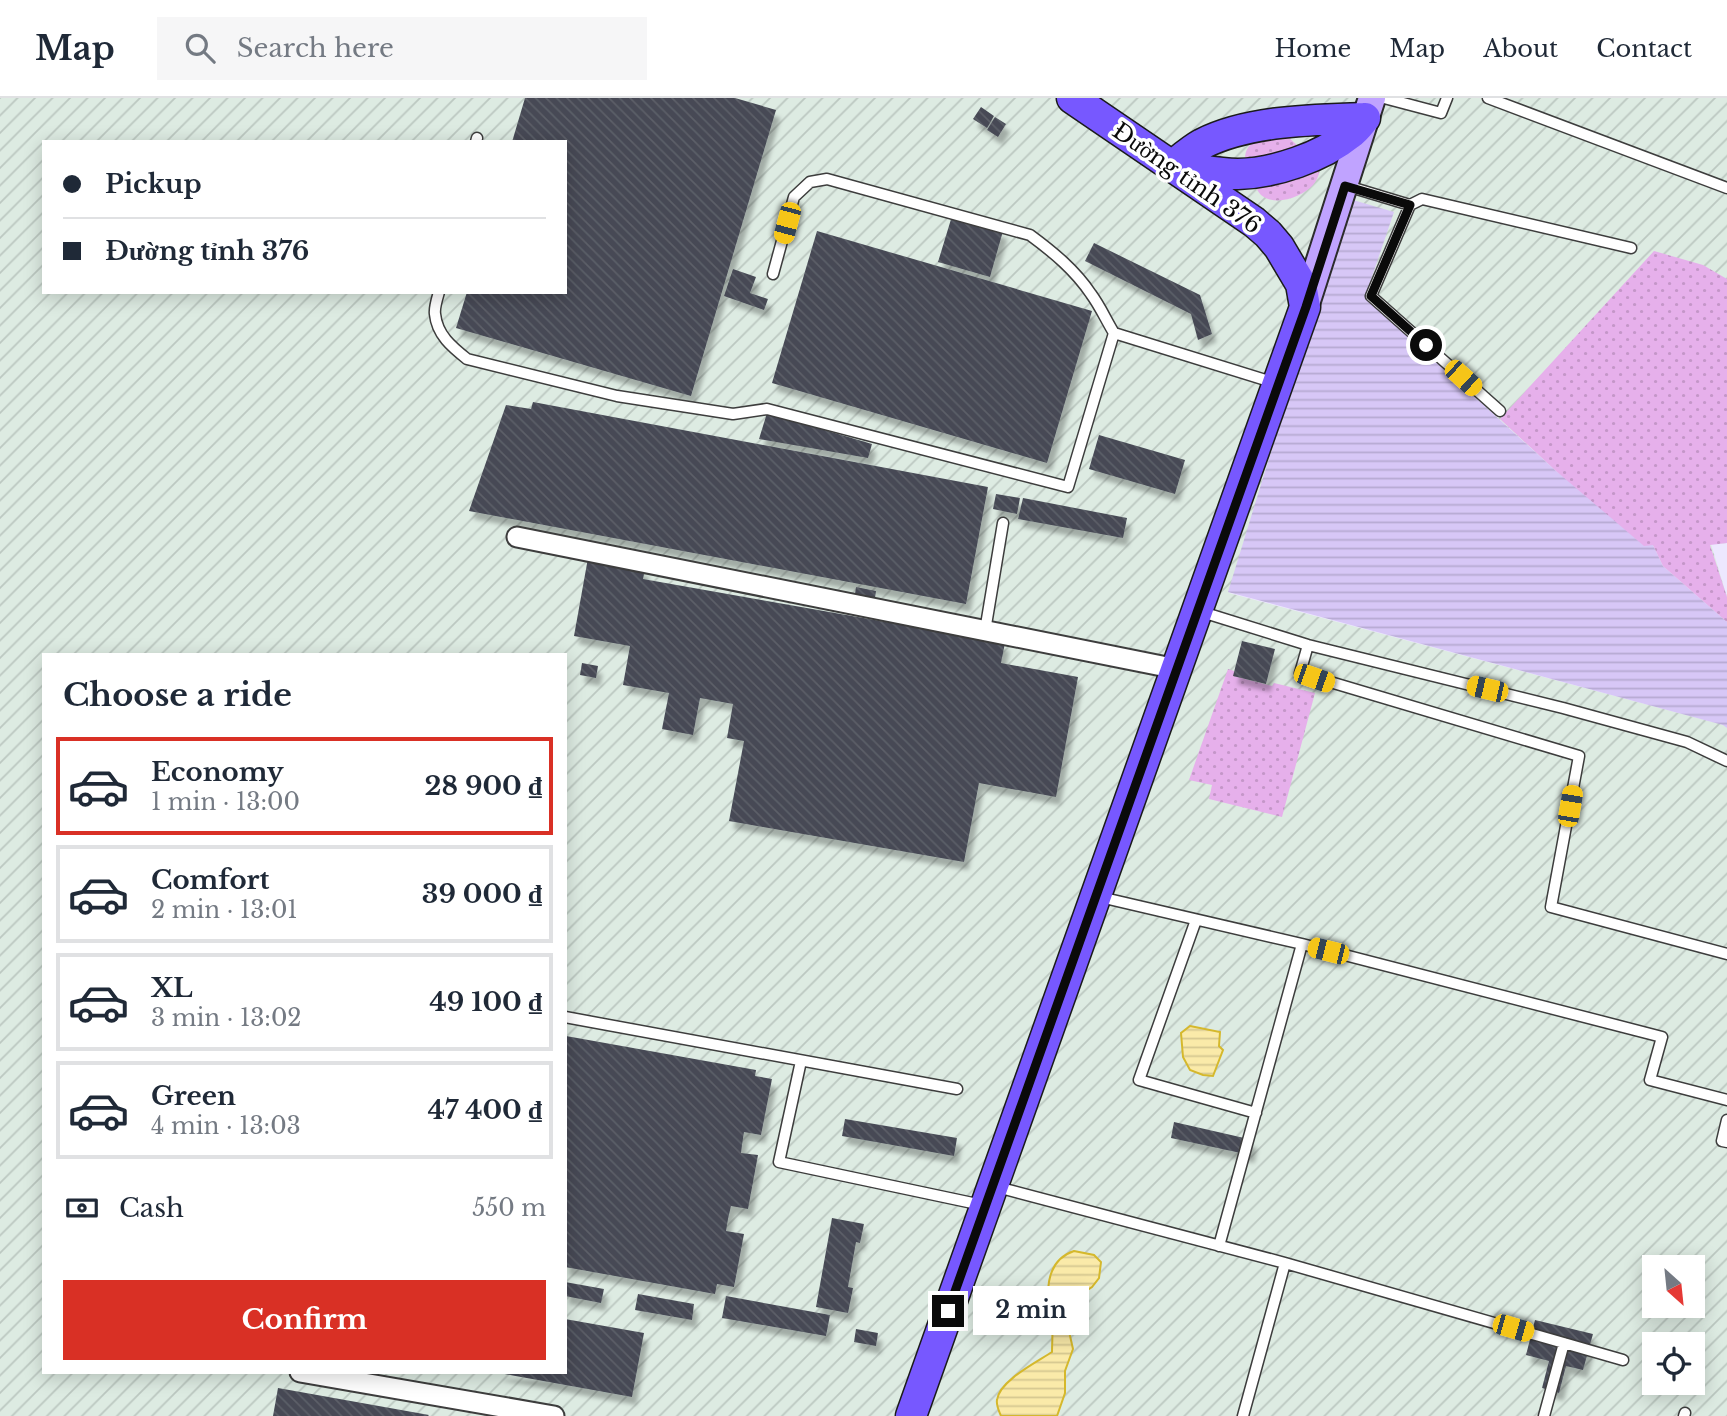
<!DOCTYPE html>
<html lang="en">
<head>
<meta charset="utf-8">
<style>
	body { margin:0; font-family:"Libre Baskerville",serif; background:#f6f6f7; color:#1f2937; height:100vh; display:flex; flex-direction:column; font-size:26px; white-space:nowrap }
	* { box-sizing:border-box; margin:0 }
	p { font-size:23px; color:#747a83 }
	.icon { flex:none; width:38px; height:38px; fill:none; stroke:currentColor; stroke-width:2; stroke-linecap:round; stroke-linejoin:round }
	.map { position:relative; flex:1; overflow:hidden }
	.side { position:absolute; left:42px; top:555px; width:525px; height:721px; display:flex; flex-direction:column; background:#fff; border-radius:0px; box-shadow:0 4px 18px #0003 }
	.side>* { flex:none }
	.banner { position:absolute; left:42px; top:42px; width:525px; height:154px; border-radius:0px; box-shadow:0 4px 18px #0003; display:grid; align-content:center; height:154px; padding:0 21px; background:#fff }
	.needle { width:46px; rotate:153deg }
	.buttons { position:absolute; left:1642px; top:1157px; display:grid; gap:14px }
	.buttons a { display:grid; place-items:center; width:63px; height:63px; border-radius:0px; background:#fff; box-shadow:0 4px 18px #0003; font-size:35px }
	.end { position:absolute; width:32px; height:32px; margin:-16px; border:9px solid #0a0a0a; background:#fff; box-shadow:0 0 0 4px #fff }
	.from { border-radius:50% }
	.bubble { position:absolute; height:49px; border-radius:0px; background:#fff; box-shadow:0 4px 18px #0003; font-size:23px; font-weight:700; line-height:49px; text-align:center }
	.car { position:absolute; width:21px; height:42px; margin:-21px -10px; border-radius:9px; box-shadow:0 0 5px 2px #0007; background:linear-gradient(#f5c518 24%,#345 0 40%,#f5c518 0 76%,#345 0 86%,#f5c518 0) }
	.banner b { display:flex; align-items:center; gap:24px; height:66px; font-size:26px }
	.banner b+b { border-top:2px solid #e0e1e3 }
	.banner i { width:18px; height:18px; background:#1f2937 }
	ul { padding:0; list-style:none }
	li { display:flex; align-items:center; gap:21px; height:98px; margin:0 14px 10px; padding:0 7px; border:4px solid #e0e1e3; border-radius:0px }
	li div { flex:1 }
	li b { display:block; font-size:26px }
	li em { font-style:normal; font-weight:700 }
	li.on { border-color:#d93025 }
	li>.icon { width:63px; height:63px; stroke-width:1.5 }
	h2 { padding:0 21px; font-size:32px; line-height:84px }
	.pay { display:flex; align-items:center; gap:18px; height:77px; padding:0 21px; font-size:26px }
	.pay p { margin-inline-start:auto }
	.button { display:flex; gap:14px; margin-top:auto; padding:14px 21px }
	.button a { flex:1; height:80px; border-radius:0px; background:#d93025; color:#fff; font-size:28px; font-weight:700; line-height:80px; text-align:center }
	header { display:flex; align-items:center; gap:42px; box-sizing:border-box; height:98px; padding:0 35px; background:#fff; border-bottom:2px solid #e0e1e3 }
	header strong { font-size:33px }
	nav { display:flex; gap:38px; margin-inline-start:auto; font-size:24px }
	.search { width:490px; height:63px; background:#f6f6f7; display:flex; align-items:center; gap:18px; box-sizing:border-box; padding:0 24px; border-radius:0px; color:#747a83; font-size:26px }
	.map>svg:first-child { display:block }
	.industrial { fill:url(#industrial-furrows); fill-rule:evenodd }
	.farmland { fill:url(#farmland-rules) }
	.grass { fill:url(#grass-dots) }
	.water { fill:url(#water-rules); stroke:#d5b82c; stroke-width:2 }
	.building { fill:url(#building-back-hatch); filter:url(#shadow) }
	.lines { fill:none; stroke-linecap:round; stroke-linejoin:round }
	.service-casing { stroke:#3d3d3d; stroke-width:13 }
	.minor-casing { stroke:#3d3d3d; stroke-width:23 }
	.secondary-casing { stroke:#2c2c2c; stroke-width:30 }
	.primary-casing { stroke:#1b1b1b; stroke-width:33 }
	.service { stroke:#fff; stroke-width:10 }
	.minor { stroke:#fff; stroke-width:19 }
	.secondary { stroke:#c0a3ff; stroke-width:26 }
	.primary { stroke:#7758ff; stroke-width:30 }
	.route { stroke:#0a0a0a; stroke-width:9 }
	.labels { text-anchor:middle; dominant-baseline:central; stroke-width:7; stroke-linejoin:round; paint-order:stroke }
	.street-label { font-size:23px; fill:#0a0a0a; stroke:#fff }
</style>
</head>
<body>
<header>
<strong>Map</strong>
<div class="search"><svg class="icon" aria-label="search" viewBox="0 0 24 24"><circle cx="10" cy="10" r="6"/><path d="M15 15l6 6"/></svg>Search here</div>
<nav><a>Home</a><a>Map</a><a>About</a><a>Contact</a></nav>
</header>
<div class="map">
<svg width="1727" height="1318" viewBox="0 0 1727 1318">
	<defs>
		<pattern id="industrial-furrows" width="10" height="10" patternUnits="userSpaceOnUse" patternTransform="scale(1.75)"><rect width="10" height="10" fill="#ddebe2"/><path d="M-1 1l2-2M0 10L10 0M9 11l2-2" fill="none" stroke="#bcc8c1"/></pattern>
		<pattern id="farmland-rules" width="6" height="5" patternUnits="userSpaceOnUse" patternTransform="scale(1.75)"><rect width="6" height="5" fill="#d7c7f6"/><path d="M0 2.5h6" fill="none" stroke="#b7aad2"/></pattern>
		<pattern id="grass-dots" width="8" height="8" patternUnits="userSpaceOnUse" patternTransform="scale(1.75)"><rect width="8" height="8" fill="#e6b0eb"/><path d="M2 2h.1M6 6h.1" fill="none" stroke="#c496c8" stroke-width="1.8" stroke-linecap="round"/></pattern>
		<pattern id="water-rules" width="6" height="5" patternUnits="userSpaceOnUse" patternTransform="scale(1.75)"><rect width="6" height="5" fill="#faeaa9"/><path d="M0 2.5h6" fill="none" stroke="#d5c790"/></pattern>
		<pattern id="building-back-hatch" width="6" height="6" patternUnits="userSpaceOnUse" patternTransform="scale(1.75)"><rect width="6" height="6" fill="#464954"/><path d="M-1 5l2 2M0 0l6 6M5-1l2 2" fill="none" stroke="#5c5f68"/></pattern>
		<filter id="shadow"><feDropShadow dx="4.5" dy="8" stdDeviation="2" flood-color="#0004"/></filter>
	</defs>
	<rect width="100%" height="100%" fill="#ede8ff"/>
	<path class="industrial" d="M0,0H1727V445L1711,446L1727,499V524L1663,468L1653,447L1644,448L1556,373L1364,198L1394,114L1229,495L1724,627L1727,630V1318H0ZM44,44H565V194H44ZM44,556H565V1274H44ZM1654,1169H1692V1208H1654ZM1654,1246H1692V1284H1654Z"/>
	<path class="farmland" d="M1353,102L1394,114L1365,199L1556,373L1653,447L1663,468L1727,524V630L1723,627L1228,494L1329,165Z"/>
	<path class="grass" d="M1288,39L1298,48C1282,57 1263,63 1245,60C1246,38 1271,40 1288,39Z
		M1321,66C1320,74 1318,81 1313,87C1302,99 1275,109 1261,97C1259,95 1256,90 1255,87Z
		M1654,153L1703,167L1727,181V445L1710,447L1727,499V524L1663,468L1653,447L1644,448L1556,373L1500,321Z
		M1228,571L1234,573V578L1272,588L1274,585L1315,595L1282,719L1209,701L1212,687L1189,682Z"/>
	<path class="water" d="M1190,928L1220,934L1219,948L1223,952L1213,978L1203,977L1190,972L1183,959L1181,935Z
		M1074,1153L1094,1157L1101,1164L1099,1180L1092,1189L1080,1197L1067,1212L1068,1229L1073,1251L1065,1273V1295L1057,1318H1001C999,1313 996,1307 997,1302C999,1283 1037,1264 1052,1254C1052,1245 1053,1235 1052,1226C1052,1220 1050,1215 1049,1209C1046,1185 1050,1161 1074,1153Z"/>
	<path class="building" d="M525,0H735L776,12L691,298L456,230L467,194H565V44H512Z
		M981,9L994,18L987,30L973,21Z
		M995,19L1006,26L998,39L987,32Z
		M952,118L1003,133L990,179L938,164Z
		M817,133L1092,213L1047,365L772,285Z
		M1094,145L1200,197L1212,236L1198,242L1191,216L1085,163Z
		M733,171L756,179L750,195L768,201L764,212L724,198Z
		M533,304L988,389L966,506L469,413L506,307L531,311Z
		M767,315L872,346L868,360L759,341Z
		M1099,337L1185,362L1175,396L1089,371Z
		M996,396L1020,400L1017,416L993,411Z
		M1023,400L1127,420L1123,440L1018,421Z
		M588,460L645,471L643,481L1005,545L1001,565L1078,579L1056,699L979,685L964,764L729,723L744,643L727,640L733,606L700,600L693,637L662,631L669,595L623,587L630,548L574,538Z
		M856,489L876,493L875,500L855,496Z
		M1242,543L1275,551L1266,586L1233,578Z
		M582,565L598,568L596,580L580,577Z
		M566,938L756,972L755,978L772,981L761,1037L744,1034L742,1047L741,1055L758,1057L748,1111L731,1108L728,1121L726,1133L744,1136L734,1189L717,1186L715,1196L565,1169Z
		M845,1021L957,1040L954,1058L842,1038Z
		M1174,1024L1253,1042L1250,1057L1171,1040Z
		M832,1120L864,1126L860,1145L856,1144L848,1189L853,1190L848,1215L816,1209Z
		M565,1184L604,1191L601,1205L565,1198Z
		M638,1196L694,1206L692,1222L635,1212Z
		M726,1198L830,1217L826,1238L722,1220Z
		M565,1221L644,1235L632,1299L499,1275V1274H565Z
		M1535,1222L1593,1236L1583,1272L1566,1268L1559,1295L1542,1290L1549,1263L1526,1257Z
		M856,1231L878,1235L876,1248L854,1244Z
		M278,1290L429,1317L428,1318H273Z"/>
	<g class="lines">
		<defs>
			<path id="service" d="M1384,0L1441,15L1447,0
				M1488,0L1727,90
				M476,44L477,40
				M1347,88L1410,107L1422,101L1631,150
				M1410,107L1371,198L1500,313
				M773,176L794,99L810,84L827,81L1030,137C1053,154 1075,172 1091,196C1100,208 1106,222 1114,235L1275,285
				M439,194C437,201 434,210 435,216C437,237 452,249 467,261L617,298L733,316L767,311L1068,389L1114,235
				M1202,514L1308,547L1563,610L1687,644L1727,663
				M985,533L1003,425
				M1308,547L1300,575L1579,658L1551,809L1727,856
				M1100,799L1302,846L1662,939L1650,982L1727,1002
				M1196,822L1139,982L1256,1015
				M565,919L957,991
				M801,963L779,1064L982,1107
				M1727,1022L1722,1043L1727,1044
				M997,1089L1285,1165L1623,1262
				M1219,1148L1302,846
				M1243,1318L1285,1165
				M1544,1318L1564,1245
				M1684,1318L1685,1315"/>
			<path id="minor" d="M517,439L1177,571
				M300,1274L554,1318"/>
			<path id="secondary" d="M1305,209L1372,0"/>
			<path id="primary" d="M1171,69C1181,61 1191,52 1202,46C1249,22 1313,22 1365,20
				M1178,69C1198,71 1218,76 1238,76C1275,75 1322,59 1350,36C1356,32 1360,26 1365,20
				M911,1318L1305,209L1301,186L1279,149L1268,136L1254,124L1072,0"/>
		</defs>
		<use href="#service" class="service-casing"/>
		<use href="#minor" class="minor-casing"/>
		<use href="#secondary" class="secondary-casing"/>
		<use href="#primary" class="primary-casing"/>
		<use href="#service" class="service"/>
		<use href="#minor" class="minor"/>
		<use href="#secondary" class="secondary"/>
		<use href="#primary" class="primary"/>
	</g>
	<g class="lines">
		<path class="route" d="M948,1213L1306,209L1345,88L1410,107L1371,198L1426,247"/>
	</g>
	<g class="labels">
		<g class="street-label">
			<text transform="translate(1187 80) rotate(35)">Đường tỉnh 376</text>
		</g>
	</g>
</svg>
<div class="buttons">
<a><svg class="needle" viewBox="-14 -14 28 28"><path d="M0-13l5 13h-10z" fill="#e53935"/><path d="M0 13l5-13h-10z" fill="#747a83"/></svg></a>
<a><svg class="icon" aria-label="locate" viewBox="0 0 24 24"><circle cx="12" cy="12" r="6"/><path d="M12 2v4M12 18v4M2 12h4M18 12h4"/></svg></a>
</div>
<i class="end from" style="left:1426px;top:247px"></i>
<i class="end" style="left:948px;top:1213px"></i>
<div class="bubble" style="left:973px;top:1188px;width:116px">2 min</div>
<i class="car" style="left:787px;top:125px;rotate:195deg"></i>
<i class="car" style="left:1463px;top:280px;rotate:132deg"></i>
<i class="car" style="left:1314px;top:580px;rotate:109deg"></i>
<i class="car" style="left:1487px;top:591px;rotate:283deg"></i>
<i class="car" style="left:1570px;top:708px;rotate:10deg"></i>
<i class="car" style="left:1328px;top:853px;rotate:284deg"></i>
<i class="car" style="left:1513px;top:1230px;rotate:106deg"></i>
<div class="banner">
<b><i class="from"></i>Pickup</b>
<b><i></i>Đường tỉnh 376</b>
</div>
<section class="side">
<h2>Choose a ride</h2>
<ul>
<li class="on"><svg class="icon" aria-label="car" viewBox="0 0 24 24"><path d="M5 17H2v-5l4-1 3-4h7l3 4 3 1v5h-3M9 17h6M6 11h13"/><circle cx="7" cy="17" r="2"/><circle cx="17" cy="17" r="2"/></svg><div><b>Economy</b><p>1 min · 13:00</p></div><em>28 900 ₫</em></li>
<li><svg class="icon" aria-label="car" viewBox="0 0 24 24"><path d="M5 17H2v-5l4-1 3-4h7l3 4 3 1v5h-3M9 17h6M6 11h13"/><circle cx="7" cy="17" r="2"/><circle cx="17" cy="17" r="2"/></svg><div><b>Comfort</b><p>2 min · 13:01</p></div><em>39 000 ₫</em></li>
<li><svg class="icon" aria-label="car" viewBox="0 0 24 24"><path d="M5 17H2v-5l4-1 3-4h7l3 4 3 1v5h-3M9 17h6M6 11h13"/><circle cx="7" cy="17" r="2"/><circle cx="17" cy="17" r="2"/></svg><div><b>XL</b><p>3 min · 13:02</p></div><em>49 100 ₫</em></li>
<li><svg class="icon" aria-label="car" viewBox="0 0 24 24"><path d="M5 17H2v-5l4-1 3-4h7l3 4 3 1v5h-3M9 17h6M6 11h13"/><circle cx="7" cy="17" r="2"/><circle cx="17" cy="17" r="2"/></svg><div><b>Green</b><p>4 min · 13:03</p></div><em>47 400 ₫</em></li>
</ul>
<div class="pay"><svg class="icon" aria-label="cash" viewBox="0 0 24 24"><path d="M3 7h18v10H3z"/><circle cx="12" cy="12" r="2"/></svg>Cash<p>550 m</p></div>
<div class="button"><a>Confirm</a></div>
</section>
</div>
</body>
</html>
